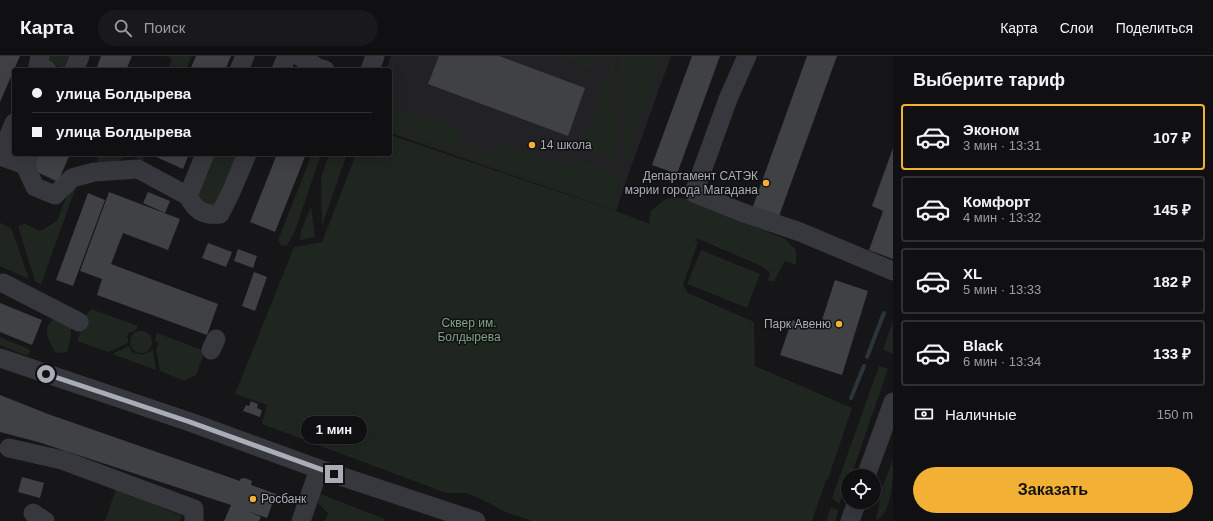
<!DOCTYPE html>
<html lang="ru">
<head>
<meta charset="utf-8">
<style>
	body { margin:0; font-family:Arial,sans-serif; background:#19191b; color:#f1f3f6; height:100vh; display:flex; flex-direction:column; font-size:15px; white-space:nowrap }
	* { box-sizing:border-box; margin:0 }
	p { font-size:13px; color:#9c9d9f }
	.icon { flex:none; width:22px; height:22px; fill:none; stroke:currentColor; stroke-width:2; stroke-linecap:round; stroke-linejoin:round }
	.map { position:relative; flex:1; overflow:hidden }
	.sheet { display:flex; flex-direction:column; background:#101012; width:320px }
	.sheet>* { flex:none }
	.banner { position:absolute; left:12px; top:12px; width:380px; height:88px; border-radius:4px; box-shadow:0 4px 16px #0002,0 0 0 1px #303032; display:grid; align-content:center; height:88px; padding:0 20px; background:#101012 }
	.controls { position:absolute; left:841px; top:413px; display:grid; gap:8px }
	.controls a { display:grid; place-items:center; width:40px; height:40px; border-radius:50%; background:#101012; box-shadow:0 4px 16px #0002,0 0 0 1px #303032; font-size:20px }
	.end { position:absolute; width:18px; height:18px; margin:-9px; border:5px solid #a8adb8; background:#111; box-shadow:0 0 0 2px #111 }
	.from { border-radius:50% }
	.bubble { position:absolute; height:28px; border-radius:14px; background:#101012; box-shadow:0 4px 16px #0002,0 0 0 1px #303032; font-size:13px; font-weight:600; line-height:28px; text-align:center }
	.banner b { display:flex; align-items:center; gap:14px; height:38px; font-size:15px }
	.banner b+b { border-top:1px solid #303032 }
	.banner i { width:10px; height:10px; background:#f1f3f6 }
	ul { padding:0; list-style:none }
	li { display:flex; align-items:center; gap:12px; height:66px; margin:0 8px 6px; padding:0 12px; border:2px solid #303032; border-radius:4px }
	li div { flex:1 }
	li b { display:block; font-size:15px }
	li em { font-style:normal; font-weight:600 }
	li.active { border-color:#f2b134 }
	li>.icon { width:36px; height:36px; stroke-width:1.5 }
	h2 { padding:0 20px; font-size:18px; line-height:48px }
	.pay { display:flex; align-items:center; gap:10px; height:44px; padding:0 20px; font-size:15px }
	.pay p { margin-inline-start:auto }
	.action { display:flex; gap:8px; margin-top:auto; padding:8px 20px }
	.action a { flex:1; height:46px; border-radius:24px; background:#f2b134; color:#111; font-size:16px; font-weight:600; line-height:46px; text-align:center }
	header { display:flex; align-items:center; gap:24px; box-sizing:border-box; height:56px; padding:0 20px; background:#101012; border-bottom:1px solid #303032 }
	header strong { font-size:19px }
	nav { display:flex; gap:22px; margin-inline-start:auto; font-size:14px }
	.search { width:280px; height:36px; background:#19191b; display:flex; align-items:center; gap:10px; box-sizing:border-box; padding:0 14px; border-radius:22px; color:#9c9d9f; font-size:15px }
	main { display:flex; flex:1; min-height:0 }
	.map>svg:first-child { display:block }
	.built { fill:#222225 }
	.green { fill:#1e261f }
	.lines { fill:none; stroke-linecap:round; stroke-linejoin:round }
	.stream { stroke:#2c353c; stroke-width:4 }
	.building { fill:#404145 }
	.minor { stroke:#37383d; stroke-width:19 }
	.route { stroke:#a8adb8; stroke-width:5 }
	.poi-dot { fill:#f2b134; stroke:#111113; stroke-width:1.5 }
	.labels { text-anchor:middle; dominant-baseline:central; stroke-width:3; stroke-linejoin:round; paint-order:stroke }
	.poi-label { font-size:12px; fill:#a8adb8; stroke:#111113; text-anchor:start }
	.park-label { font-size:12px; fill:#7fa381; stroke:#111113 }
</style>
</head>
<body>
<header>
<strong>Карта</strong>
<div class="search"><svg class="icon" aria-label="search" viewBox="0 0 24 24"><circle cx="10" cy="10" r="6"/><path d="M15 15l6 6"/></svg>Поиск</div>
<nav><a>Карта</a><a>Слои</a><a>Поделиться</a></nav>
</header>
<main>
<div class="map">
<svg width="893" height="465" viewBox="0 0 893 465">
	<rect width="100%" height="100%" fill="#161618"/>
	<path class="built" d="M391,0H671L624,131L616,155L390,77V14H386Z"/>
	<path class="green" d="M49,0H73L66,14L47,6Z
		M167,0H192L186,14H168L172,3Z
		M559,0H599L594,14Z
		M619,0H664L625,108Z
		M614,1L618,106L583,92Z
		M390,48L462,75L458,85L493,98L498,87L570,110L577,103L622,121L613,152L390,73Z
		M390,79L616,155L650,168L649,161L651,155L664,144L673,141L686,143L785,183L796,194V209L785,205L774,225H768L770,216L761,210L699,183L694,184L698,186L683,229L688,237L754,266L755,310L852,352L828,423L826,424L812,465H532L503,455L489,447L467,437H446L262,368L267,349L235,338L294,191L322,186L356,98H390Z
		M99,98H143V105L129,98L111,110L97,105Z
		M209,98H241L221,146L208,152L194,134Z
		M312,98H321L295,175L287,190L281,189L278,184Z
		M329,98H347L322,169L321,122Z
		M76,131L41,228L35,225L18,170L25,168L40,175L57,165L69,134Z
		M311,151L315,181L300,184L301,175Z
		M0,167L11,172L29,223L0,210Z
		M701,194L760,218L747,252L687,228Z
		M91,253L138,270C136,275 134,276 129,276L127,281L128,282V287L108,296L77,285L86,259Z
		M56,261L71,272V281L67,296L60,297L55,296C47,281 41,273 56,261Z
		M893,265V298L883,293Z
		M130 286a11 11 0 1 1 22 0a11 11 0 1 1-22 0Z
		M157,277L205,295L196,319L184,325L160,315L156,294L159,287L155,285Z
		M0,281L29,293L30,296L27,300L0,289Z
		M129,290L132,296L142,299L153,294L156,314L112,298Z
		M879,310L888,313L851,420H848V428L839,448L832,442Z
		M893,404C893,424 893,454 876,465L882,431Z
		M116,433L182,460L180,465H105Z
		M318,437L385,463L384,465H325L328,457L316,445Z
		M831,452L839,454L835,465H826Z"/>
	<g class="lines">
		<path class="stream" d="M867,301L884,257
			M851,342L864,310"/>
	</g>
	<path class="building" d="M0,0H20L0,46Z
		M101,0H132L126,14H96Z
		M196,0H231L225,14H190Z
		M439,0H499L585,32L568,80L428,28Z
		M692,0H720L677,118L652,109Z
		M807,0H837L778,163L752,153Z
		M893,92V203L869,194L883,155L872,150Z
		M39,98H70L58,126L33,114Z
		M155,98H189L183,113L154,100Z
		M277,98H306L275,176L250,166Z
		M109,136L180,163L168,194L123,177L111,208L218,248L207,279L97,239L102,223L80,215Z
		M148,136L170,145L165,157L143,147Z
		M88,137L105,144L73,230L56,224Z
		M208,187L232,196L226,211L202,202Z
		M238,193L257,200L253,212L234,205Z
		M254,216L267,221L255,255L242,250Z
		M835,224L868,235L842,319L780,299L792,264L819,273Z
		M0,247L42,264L32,289L0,276Z
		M0,339L48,358L240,425V423L245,422L252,425L251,429L276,438L267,462L247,455L261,461L259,465H224L231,449L38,386L0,376Z
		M251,345L258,348L257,352L262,354L260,361L243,355L246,349L249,350Z
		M22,421L44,427L40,442L18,436Z"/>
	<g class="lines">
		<path class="minor" d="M40,0L38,10L47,14
			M299,0L318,12L325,14
			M747,0L728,43L694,137L744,157L800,176L893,215
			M74,14L80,0
			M239,14L245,0
			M281,14L287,0
			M370,14L375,0
			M1,99L14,67
			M0,100L25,109L29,98
			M25,109L35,131L55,139L72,122L94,116L138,113L188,140L205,98
			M188,140C195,154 203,160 220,158L231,136L247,98
			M3,227L79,266
			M211,294L216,283
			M0,302L190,366L319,413L476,465
			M9,392L62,404L194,453V465
			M866,420L893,346
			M33,457L45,465
			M301,465L319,413
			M850,465L857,446"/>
	</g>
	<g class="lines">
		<path class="route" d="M46,318L190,366L334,418"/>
	</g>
	<g class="poi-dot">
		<circle cx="532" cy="89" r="4"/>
		<circle cx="766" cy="127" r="4"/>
		<circle cx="839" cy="268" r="4"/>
		<circle cx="253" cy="443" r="4"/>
	</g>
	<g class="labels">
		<g class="poi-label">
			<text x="540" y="89">14 школа</text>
			<text x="758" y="120" text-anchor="end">Департамент САТЭК<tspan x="758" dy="14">мэрии города Магадана</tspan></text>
			<text x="831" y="268" text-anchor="end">Парк Авеню</text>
			<text x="261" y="443">Росбанк</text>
		</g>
		<g class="park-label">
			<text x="469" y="267">Сквер им.<tspan x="469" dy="14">Болдырева</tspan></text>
		</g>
	</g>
</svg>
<div class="controls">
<a><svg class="icon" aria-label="locate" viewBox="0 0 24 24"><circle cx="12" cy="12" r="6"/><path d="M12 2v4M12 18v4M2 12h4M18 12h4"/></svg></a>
</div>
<i class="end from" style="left:46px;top:318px"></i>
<i class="end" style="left:334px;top:418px"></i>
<div class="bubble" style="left:301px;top:360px;width:66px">1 мин</div>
<div class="banner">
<b><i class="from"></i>улица Болдырева</b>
<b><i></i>улица Болдырева</b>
</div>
</div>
<section class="sheet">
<h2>Выберите тариф</h2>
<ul>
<li class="active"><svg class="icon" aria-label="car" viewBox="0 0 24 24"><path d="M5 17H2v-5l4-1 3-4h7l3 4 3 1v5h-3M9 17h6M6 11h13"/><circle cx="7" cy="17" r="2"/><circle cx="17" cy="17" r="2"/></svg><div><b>Эконом</b><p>3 мин · 13:31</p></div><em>107 ₽</em></li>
<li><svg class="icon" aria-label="car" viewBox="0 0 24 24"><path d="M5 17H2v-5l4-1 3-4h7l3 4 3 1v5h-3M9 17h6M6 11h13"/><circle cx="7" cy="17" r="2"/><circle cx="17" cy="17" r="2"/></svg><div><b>Комфорт</b><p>4 мин · 13:32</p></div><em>145 ₽</em></li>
<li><svg class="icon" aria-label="car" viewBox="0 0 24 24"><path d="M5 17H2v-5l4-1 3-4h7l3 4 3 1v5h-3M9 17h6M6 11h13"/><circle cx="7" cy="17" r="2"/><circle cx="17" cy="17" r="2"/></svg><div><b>XL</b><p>5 мин · 13:33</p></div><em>182 ₽</em></li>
<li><svg class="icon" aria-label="car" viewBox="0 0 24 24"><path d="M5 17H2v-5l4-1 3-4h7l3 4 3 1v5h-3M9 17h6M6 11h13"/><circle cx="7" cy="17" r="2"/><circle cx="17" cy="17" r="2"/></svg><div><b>Black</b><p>6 мин · 13:34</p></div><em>133 ₽</em></li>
</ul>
<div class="pay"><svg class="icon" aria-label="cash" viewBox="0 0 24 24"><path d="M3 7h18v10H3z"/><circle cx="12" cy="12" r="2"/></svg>Наличные<p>150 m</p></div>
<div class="action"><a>Заказать</a></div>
</section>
</main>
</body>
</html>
